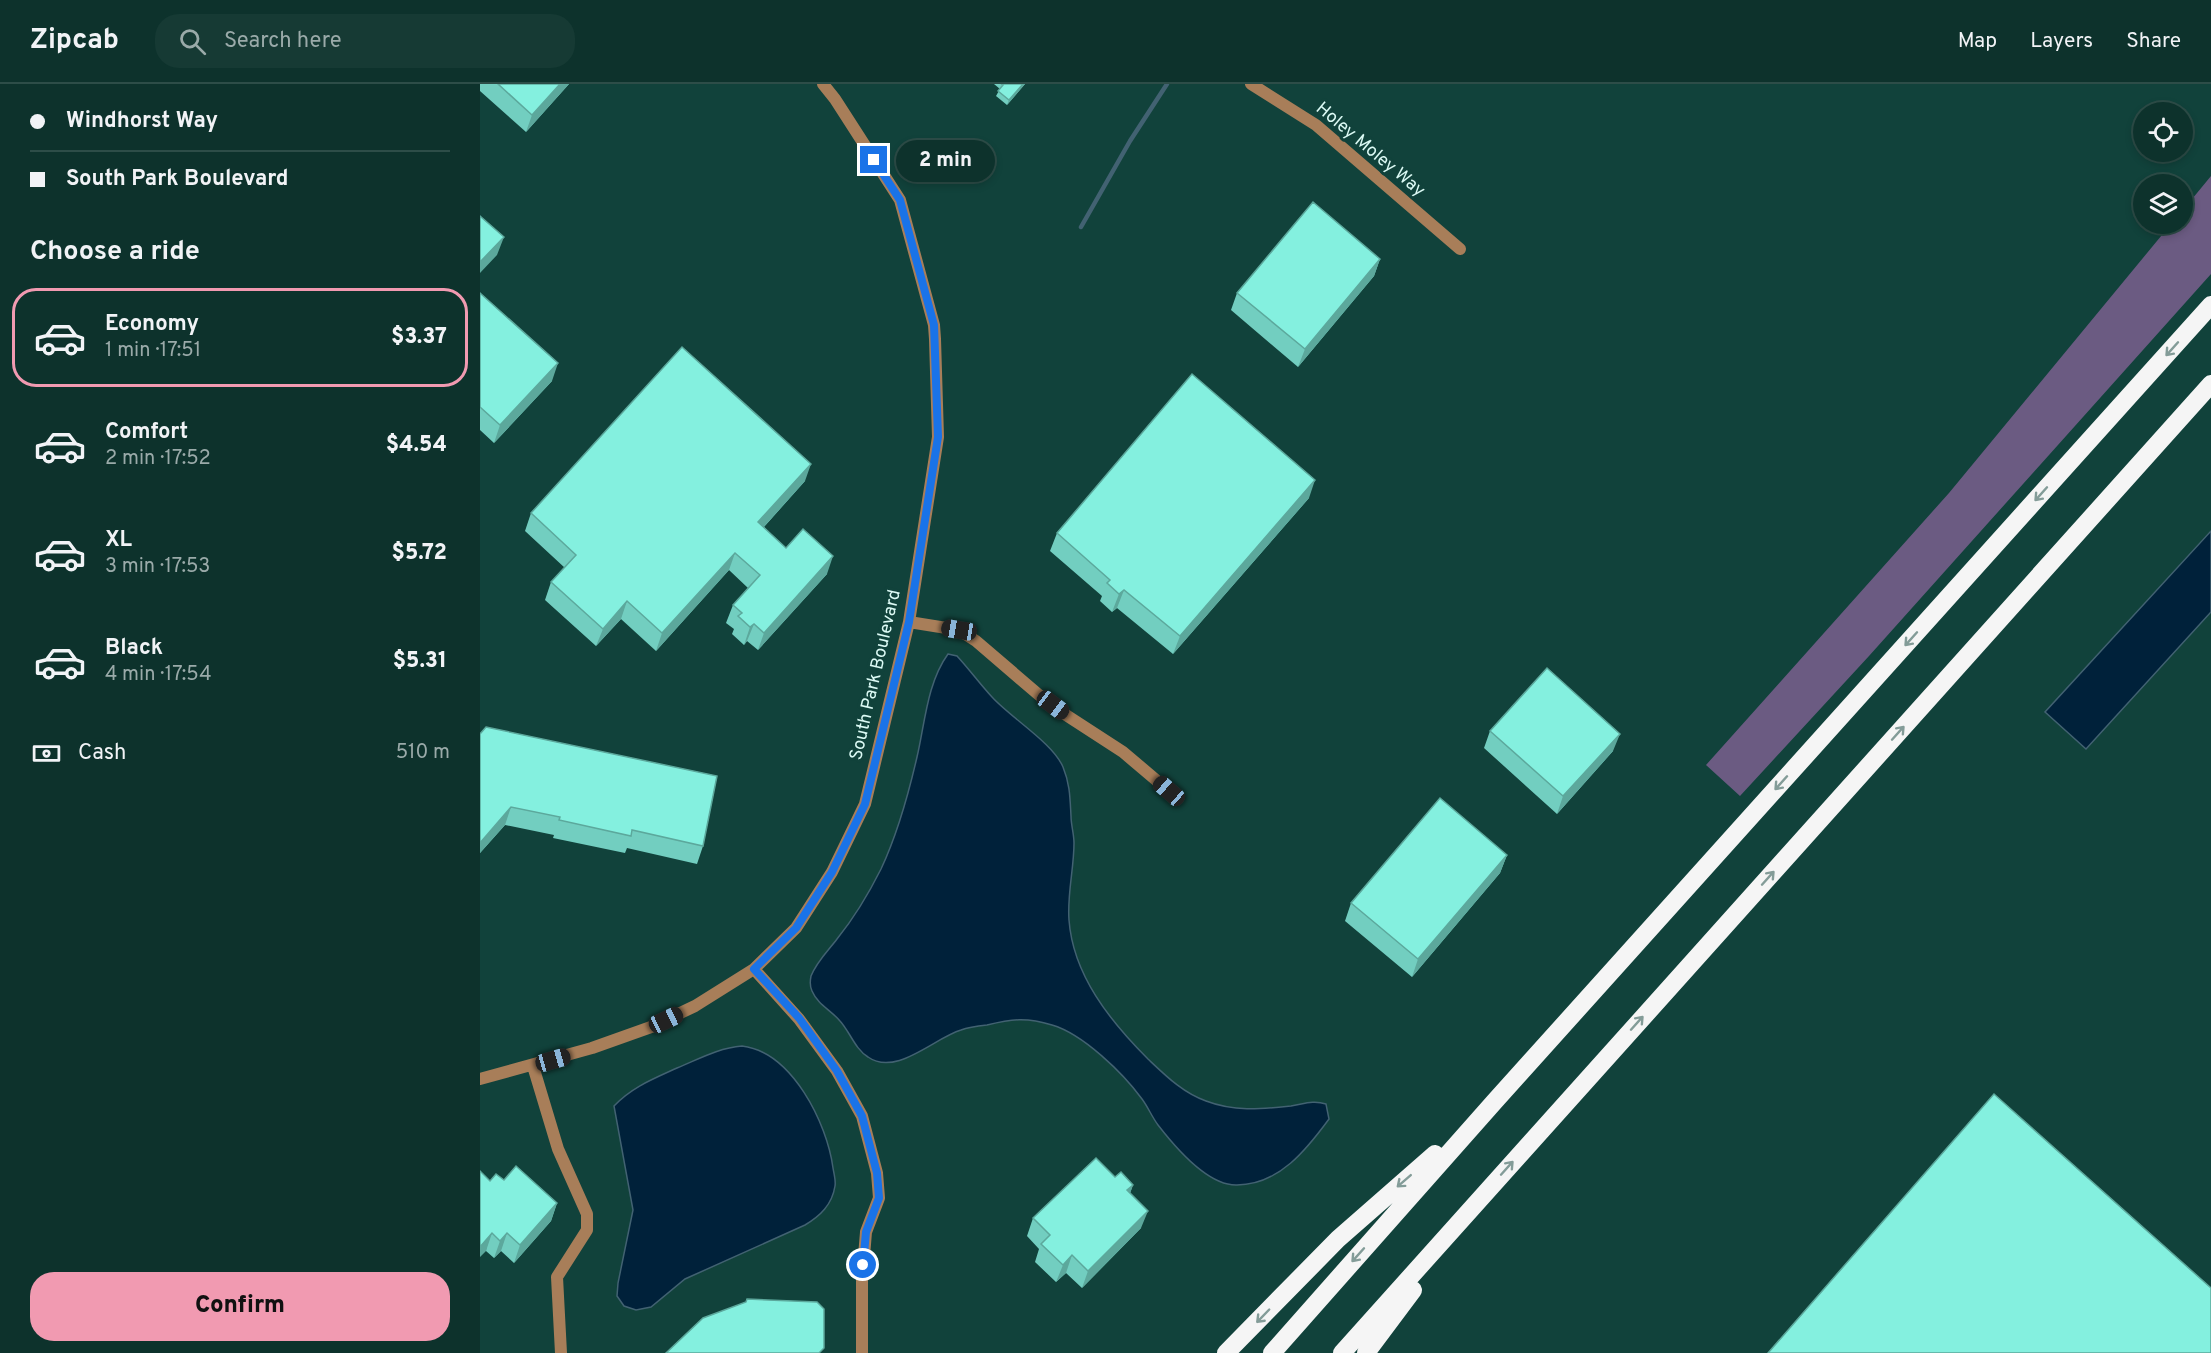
<!DOCTYPE html>
<html lang="en">
<head>
<meta charset="utf-8">
<style>
	body { margin:0; font-family:Overpass,sans-serif; background:#163a34; color:#f1f3f6; height:100vh; display:flex; flex-direction:column; font-size:22px; white-space:nowrap }
	* { box-sizing:border-box; margin:0 }
	p { font-size:20px; color:#9aaaa9 }
	.icon { flex:none; width:33px; height:33px; fill:none; stroke:currentColor; stroke-width:2; stroke-linecap:round; stroke-linejoin:round }
	.map { position:relative; flex:1; overflow:hidden }
	.panel { display:flex; flex-direction:column; background:#0d322c; width:480px }
	.panel>* { flex:none }
	.guide { display:grid; align-content:center; height:132px; padding:0 30px; background:#0d322c }
	.controls { position:absolute; left:1653px; top:18px; display:grid; gap:12px }
	.controls a { display:grid; place-items:center; width:60px; height:60px; border-radius:50%; background:#0d322c; box-shadow:0 3px 9px #0003,0 0 0 2px #2d4d48; font-size:30px }
	.end { position:absolute; width:27px; height:27px; margin:-14px; border:8px solid #1a73e8; background:#fff; box-shadow:0 0 0 3px #fff }
	.from { border-radius:50% }
	.bubble { position:absolute; height:42px; border-radius:21px; background:#0d322c; box-shadow:0 3px 9px #0003,0 0 0 2px #2d4d48; font-size:20px; font-weight:800; line-height:42px; text-align:center }
	.car { position:absolute; width:18px; height:36px; margin:-18px -9px; border-radius:8px; box-shadow:0 0 4px 2px #0007; background:linear-gradient(#222 24%,#8ab4d8 0 40%,#222 0 76%,#8ab4d8 0 86%,#222 0) }
	.guide b { display:flex; align-items:center; gap:21px; height:57px; font-size:22px }
	.guide b+b { border-top:2px solid #2d4d48 }
	.guide i { width:15px; height:15px; background:#f1f3f6 }
	ul { padding:0; list-style:none }
	li { display:flex; align-items:center; gap:18px; height:99px; margin:0 12px 9px; padding:0 18px; border:3px solid transparent; border-radius:24px }
	li div { flex:1 }
	li b { display:block; font-size:22px }
	li em { font-style:normal; font-weight:800 }
	li.active { border-color:#f19ab1 }
	li>.icon { width:54px; height:54px; stroke-width:1.5 }
	h2 { padding:0 30px; font-size:27px; line-height:72px }
	.pay { display:flex; align-items:center; gap:15px; height:66px; padding:0 30px; font-size:22px }
	.pay p { margin-inline-start:auto }
	.cta { display:flex; gap:12px; margin-top:auto; padding:12px 30px }
	.cta a { flex:1; height:69px; border-radius:24px; background:#f19ab1; color:#111; font-size:24px; font-weight:800; line-height:69px; text-align:center }
	header { display:flex; align-items:center; gap:36px; box-sizing:border-box; height:84px; padding:0 30px; background:#0d322c; border-bottom:2px solid #2d4d48 }
	header strong { font-size:28px }
	nav { display:flex; gap:33px; margin-inline-start:auto; font-size:21px }
	.search { width:420px; height:54px; background:#163a34; display:flex; align-items:center; gap:15px; box-sizing:border-box; padding:0 21px; border-radius:24px; color:#9aaaa9; font-size:22px }
	main { display:flex; flex:1; min-height:0 }
	.map>svg:first-child { display:block }
	.green { fill:#6b5b82 }
	.water { fill:#00213a; stroke:#426272; stroke-width:1.5 }
	.lines { fill:none; stroke-linecap:round; stroke-linejoin:round }
	.stream { stroke:#426272; stroke-width:4.5 }
	.minor { stroke:#a87e59; stroke-width:12 }
	.motorway { stroke:#f5f5f5; stroke-width:18 }
	.wall { fill:#72cec0 }
	.shaded-wall { fill:#5ca89c }
	.building { fill:#84f0df; stroke:#5ca89c; stroke-width:1.5 }
	.oneway { stroke:#839c98 }
	.route { stroke:#1a73e8; stroke-width:8 }
	.labels { text-anchor:middle; dominant-baseline:central; stroke-width:6; stroke-linejoin:round; paint-order:stroke }
	.street-label { font-size:18px; fill:#dcfaf5; stroke:#11423b }
</style>
</head>
<body>
<header>
<strong>Zipcab</strong>
<div class="search"><svg class="icon" aria-label="search" viewBox="0 0 24 24"><circle cx="10" cy="10" r="6"/><path d="M15 15l6 6"/></svg>Search here</div>
<nav><a>Map</a><a>Layers</a><a>Share</a></nav>
</header>
<main>
<section class="panel">
<div class="guide">
<b><i class="from"></i>Windhorst Way</b>
<b><i></i>South Park Boulevard</b>
</div>
<h2>Choose a ride</h2>
<ul>
<li class="active"><svg class="icon" aria-label="car" viewBox="0 0 24 24"><path d="M5 17H2v-5l4-1 3-4h7l3 4 3 1v5h-3M9 17h6M6 11h13"/><circle cx="7" cy="17" r="2"/><circle cx="17" cy="17" r="2"/></svg><div><b>Economy</b><p>1 min · 17:51</p></div><em>$3.37</em></li>
<li><svg class="icon" aria-label="car" viewBox="0 0 24 24"><path d="M5 17H2v-5l4-1 3-4h7l3 4 3 1v5h-3M9 17h6M6 11h13"/><circle cx="7" cy="17" r="2"/><circle cx="17" cy="17" r="2"/></svg><div><b>Comfort</b><p>2 min · 17:52</p></div><em>$4.54</em></li>
<li><svg class="icon" aria-label="car" viewBox="0 0 24 24"><path d="M5 17H2v-5l4-1 3-4h7l3 4 3 1v5h-3M9 17h6M6 11h13"/><circle cx="7" cy="17" r="2"/><circle cx="17" cy="17" r="2"/></svg><div><b>XL</b><p>3 min · 17:53</p></div><em>$5.72</em></li>
<li><svg class="icon" aria-label="car" viewBox="0 0 24 24"><path d="M5 17H2v-5l4-1 3-4h7l3 4 3 1v5h-3M9 17h6M6 11h13"/><circle cx="7" cy="17" r="2"/><circle cx="17" cy="17" r="2"/></svg><div><b>Black</b><p>4 min · 17:54</p></div><em>$5.31</em></li>
</ul>
<div class="pay"><svg class="icon" aria-label="cash" viewBox="0 0 24 24"><path d="M3 7h18v10H3z"/><circle cx="12" cy="12" r="2"/></svg>Cash<p>510 m</p></div>
<div class="cta"><a>Confirm</a></div>
</section>
<div class="map">
<svg width="1731" height="1269" viewBox="0 0 1731 1269">
	<rect width="100%" height="100%" fill="#11423b"/>
	<path class="green" d="M1731,92V190L1389,572L1260,712L1226,681L1469,409L1691,140H1702L1703,126Z"/>
	<path class="water" d="M1731,447V528L1606,665L1565,628Z
		M468,570L477,572C489,585 500,600 512,613C531,634 573,659 583,683C590,700 590,714 591,732C591,741 594,750 594,759C594,785 587,810 589,836C593,891 630,937 668,975C686,992 703,1009 726,1017C755,1028 781,1025 811,1022C824,1020 833,1016 846,1020L849,1035C827,1065 799,1101 757,1101C728,1102 695,1063 678,1041C672,1033 668,1023 662,1015C643,989 603,950 572,941C546,933 532,935 507,941C498,942 489,943 481,946C454,954 416,993 388,973C375,965 370,948 360,937C351,926 338,921 332,907C330,903 330,897 331,892C337,877 348,867 357,855C374,834 389,809 401,785C418,749 428,712 437,673C445,639 447,599 468,570Z
		M262,962C312,968 347,1039 353,1084C354,1090 356,1097 355,1102C352,1121 340,1132 325,1141L205,1195L171,1223L156,1226L144,1222L137,1212L138,1199L153,1126L134,1022C152,1003 173,995 197,984C219,975 238,964 262,962Z"/>
	<g class="lines">
		<path class="stream" d="M601,143L650,57L687,0"/>
		<path class="minor" d="M771,0L836,41L980,165
			M429,538L479,546L496,557L559,611L586,631L643,668L689,707
			M274,885L319,935L357,987L382,1032L397,1089L399,1114L386,1148L382,1197V1269
			M53,982L78,1065L107,1130V1146L77,1193L81,1269
			M0,995L112,964L171,943L215,922L274,885L316,844L352,788L385,720L429,538L458,353L455,255L454,241L420,116L355,15L343,0"/>
		<path class="motorway" d="M746,1269L858,1155L955,1070
			M792,1269L1015,1017L1731,221
			M862,1269L1731,300
			M886,1269L933,1206"/>
	</g>
	<path class="wall" d="M0,0H89L46,48L0,7Z
		M514,0H545L527,21L516,12L520,5Z
		M900,175L894,192L818,283L751,226L757,209Z
		M0,209L72,297L14,359L0,346Z
		M325,397L284,443L306,464L347,490L278,566L267,557L264,561L252,550L254,545L246,539L253,521L268,504L249,486L176,567L141,535L116,562L65,516L71,498L85,484L45,447L51,429Z
		M829,414L693,570L637,524L632,528L620,517L622,512L570,467L577,449Z
		M1010,647L1133,667L1077,730L1004,664Z
		M0,650L223,762L217,780L147,764L145,769L73,754L74,751L25,741L0,769Z
		M1027,771L1020,789L932,893L865,837L871,819Z
		M635,1093L653,1101L650,1109L661,1144L602,1204L586,1189L576,1198L555,1178L559,1165L547,1152L553,1134Z
		M24,1096L77,1119L71,1137L34,1179L21,1167L14,1174L6,1167L10,1097Z"/>
	<path class="shaded-wall" d="M80,0H89L46,48L52,31Z
		M543,0H545L527,21L529,16Z
		M24,153L17,171L0,189V178Z
		M900,175L894,192L818,283L825,265Z
		M78,279L72,297L14,359L20,341Z
		M331,380L325,397L272,456L278,438Z
		M835,396L829,414L693,570L700,552Z
		M255,469L249,486L176,567L182,549Z
		M353,472L347,490L278,566L284,549Z
		M644,506L637,524L632,528L639,510Z
		M147,517L141,535L116,562L123,545Z
		M274,540L267,557L264,561L270,543Z
		M1140,650L1133,667L1077,730L1083,712Z
		M31,723L25,741L0,769V759Z
		M1027,771L1020,789L932,893L938,875Z
		M653,1101L647,1118V1106Z
		M77,1119L71,1137L34,1179L40,1161Z
		M668,1127L661,1144L602,1204L608,1187Z
		M12,1149L6,1167L0,1173V1163Z
		M27,1149L21,1167L14,1174L20,1157Z
		M592,1171L586,1189L576,1198L583,1181Z"/>
	<path class="building" d="M18,0H80L52,31Z
		M521,0H543L529,16L518,7L523,1Z
		M833,118L900,175L825,265L757,209Z
		M0,132L24,153L0,178Z
		M0,209L78,279L20,341L0,323Z
		M202,263L331,380L278,438L306,464L323,445L353,472L284,549L274,540L270,543L258,532L262,529L253,521L280,491L255,469L182,549L147,517L123,545L71,498L96,471L51,429Z
		M712,290L835,396L700,552L644,506L639,510L627,499L630,496L577,449Z
		M1067,584L1140,650L1083,712L1010,647Z
		M6,643L237,692L223,762L152,746L151,752L79,736L80,733L31,723L0,759V650Z
		M960,714L1027,771L938,875L871,819Z
		M1514,1010L1731,1204V1269H1288Z
		M616,1074L635,1093L641,1088L653,1101L647,1106L668,1127L608,1187L592,1171L583,1181L561,1160L570,1151L553,1134Z
		M36,1082L77,1119L40,1161L27,1149L20,1157L12,1149L0,1163V1087L10,1097L16,1090L24,1096Z
		M267,1215L337,1218L344,1225V1264L339,1269H186L223,1234L266,1218Z"/>
	<defs><path id="oneway-shaft" d="M-6 0H5M1.5-3L5.5 0L1.5 3" fill="none" stroke-width="1.6" stroke-linecap="round" stroke-linejoin="round" transform="scale(1.5)"/></defs>
	<g class="oneway">
		<use href="#oneway-shaft" transform="translate(1692 265) rotate(132)"/>
		<use href="#oneway-shaft" transform="translate(1561 410) rotate(132)"/>
		<use href="#oneway-shaft" transform="translate(1431 555) rotate(132)"/>
		<use href="#oneway-shaft" transform="translate(1418 649) rotate(-48)"/>
		<use href="#oneway-shaft" transform="translate(1301 699) rotate(132)"/>
		<use href="#oneway-shaft" transform="translate(1288 794) rotate(-48)"/>
		<use href="#oneway-shaft" transform="translate(1157 939) rotate(-48)"/>
		<use href="#oneway-shaft" transform="translate(1027 1084) rotate(-48)"/>
		<use href="#oneway-shaft" transform="translate(924 1097) rotate(139)"/>
		<use href="#oneway-shaft" transform="translate(878 1171) rotate(132)"/>
		<use href="#oneway-shaft" transform="translate(783 1232) rotate(134)"/>
	</g>
	<g class="lines">
		<path class="route" d="M383,1181L386,1148L399,1114L397,1089L382,1032L357,987L319,934L274,885L316,844L352,788L385,720L429,538L458,353L454,241L420,116L394,76"/>
	</g>
	<g class="labels">
		<g class="street-label">
			<text transform="translate(890 66) rotate(40)">Holey Moley Way</text>
			<text transform="translate(396 591) rotate(-77)">South Park Boulevard</text>
		</g>
	</g>
</svg>
<div class="controls">
<a><svg class="icon" aria-label="locate" viewBox="0 0 24 24"><circle cx="12" cy="12" r="6"/><path d="M12 2v4M12 18v4M2 12h4M18 12h4"/></svg></a>
<a><svg class="icon" aria-label="layers" viewBox="0 0 24 24"><path d="M12 4l9 5-9 5-9-5zM3 14l9 5 9-5"/></svg></a>
</div>
<i class="end from" style="left:383px;top:1181px"></i>
<i class="end" style="left:394px;top:76px"></i>
<div class="bubble" style="left:416px;top:56px;width:99px">2 min</div>
<i class="car" style="left:479px;top:546px;rotate:279deg"></i>
<i class="car" style="left:573px;top:621px;rotate:127deg"></i>
<i class="car" style="left:689px;top:707px;rotate:311deg"></i>
<i class="car" style="left:186px;top:936px;rotate:65deg"></i>
<i class="car" style="left:73px;top:976px;rotate:74deg"></i>
</div>
</main>
</body>
</html>
